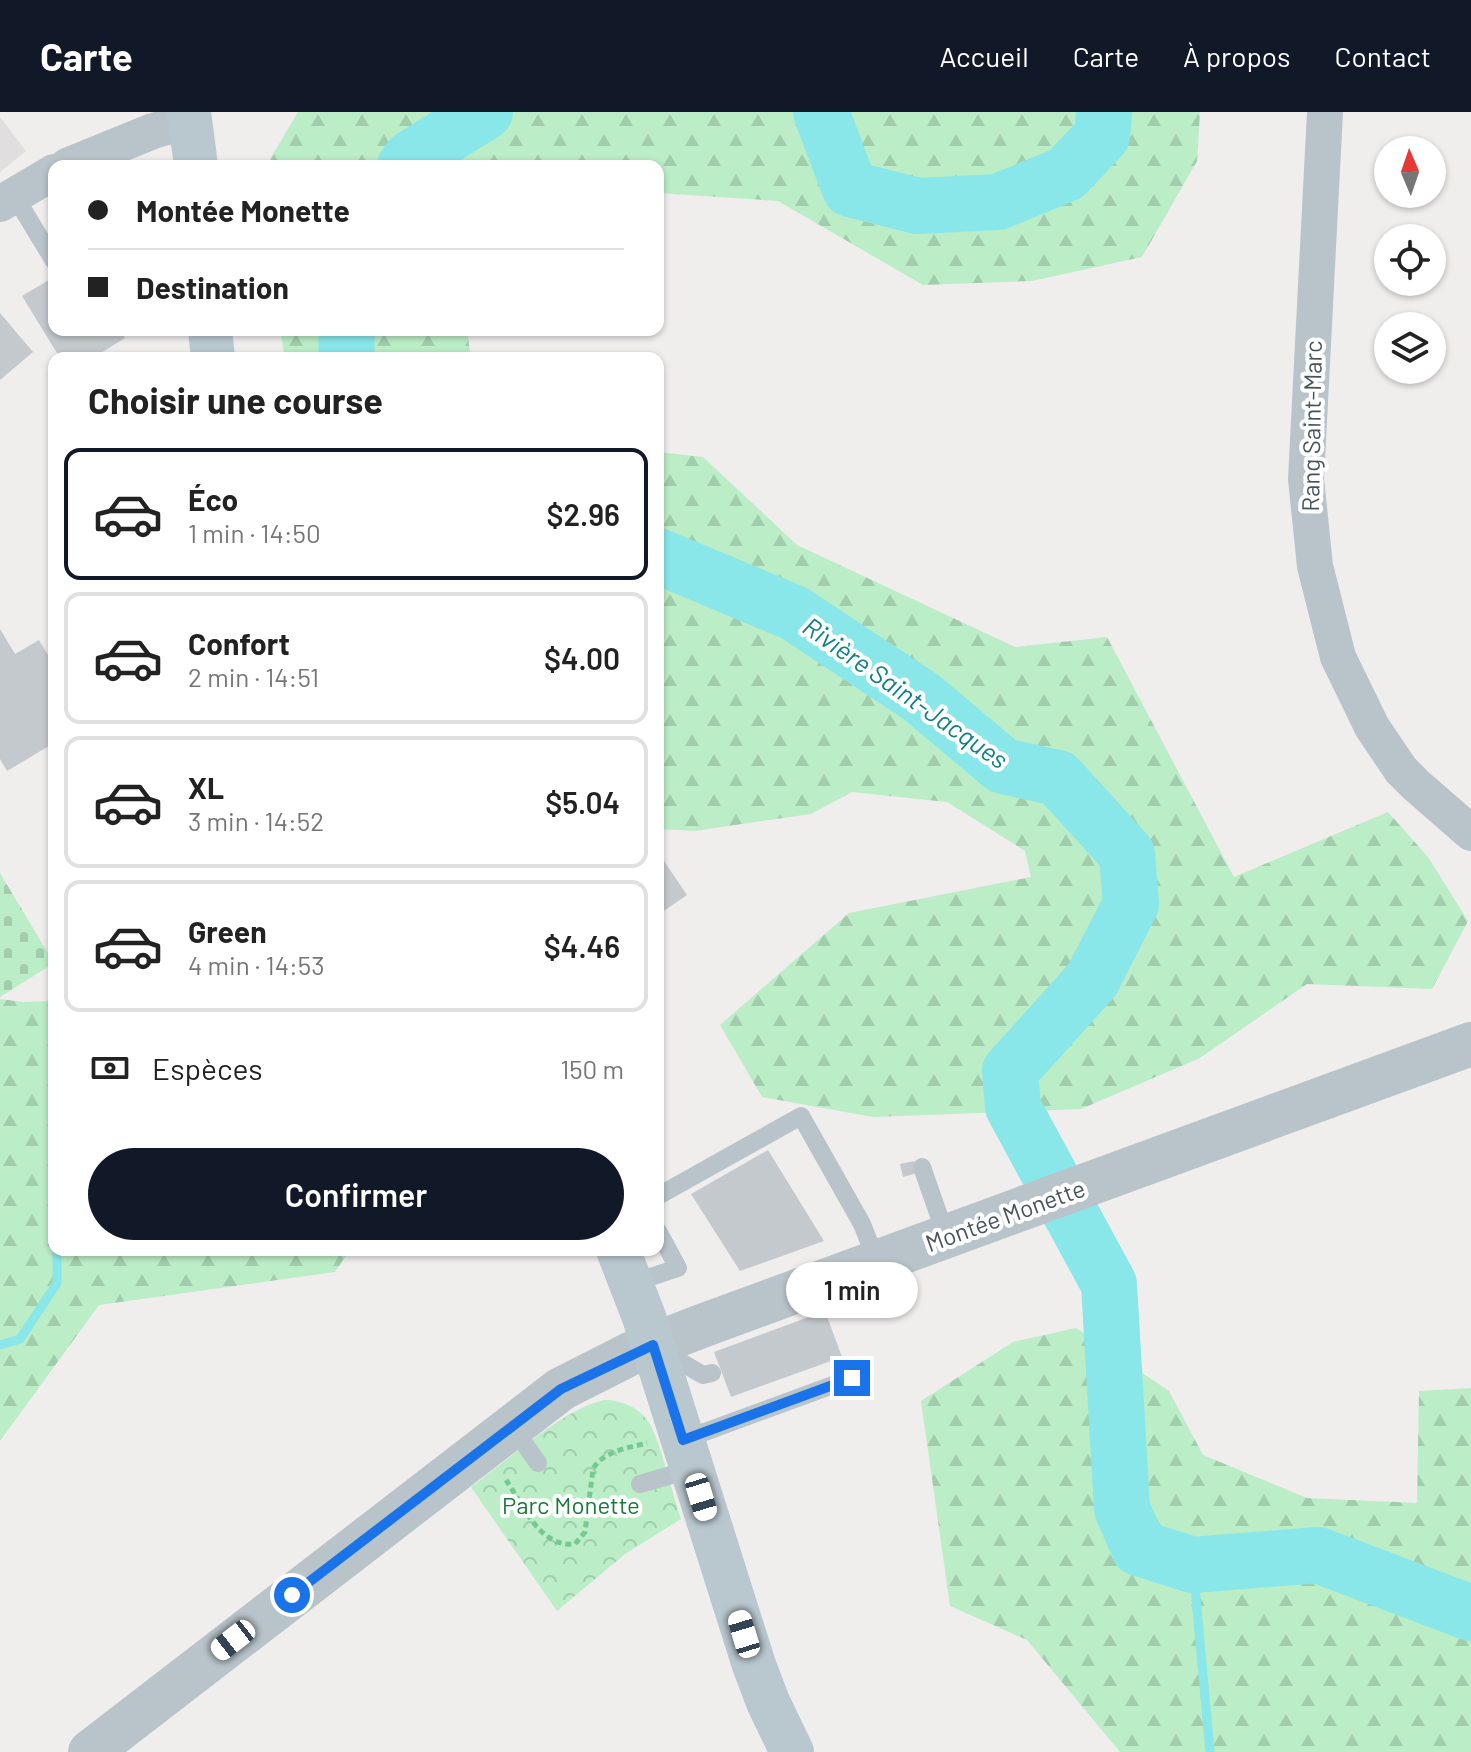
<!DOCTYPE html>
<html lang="fr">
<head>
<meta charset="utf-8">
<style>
	body { margin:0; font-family:Barlow,sans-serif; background:#f2f2f2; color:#222; height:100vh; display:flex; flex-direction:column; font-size:30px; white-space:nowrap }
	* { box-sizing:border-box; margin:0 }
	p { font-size:26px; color:#767676 }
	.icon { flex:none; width:44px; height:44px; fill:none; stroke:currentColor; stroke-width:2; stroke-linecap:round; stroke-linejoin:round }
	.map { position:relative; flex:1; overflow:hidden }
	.sheet { position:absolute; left:48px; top:240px; width:616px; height:904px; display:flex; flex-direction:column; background:#fff; border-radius:16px; box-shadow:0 2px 6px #0004 }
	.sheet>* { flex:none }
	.banner { position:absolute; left:48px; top:48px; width:616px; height:176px; border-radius:16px; box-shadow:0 2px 6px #0004; display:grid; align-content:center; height:176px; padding:0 40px; background:#fff }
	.needle { width:52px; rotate:358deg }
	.fabs { position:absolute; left:1374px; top:24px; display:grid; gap:16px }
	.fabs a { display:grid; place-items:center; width:72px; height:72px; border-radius:50%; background:#fff; box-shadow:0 2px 6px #0004; font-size:40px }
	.end { position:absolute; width:36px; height:36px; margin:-18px; border:10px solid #1a73e8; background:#fff; box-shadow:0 0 0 4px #fff }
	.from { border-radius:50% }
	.bubble { position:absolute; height:56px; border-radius:28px; background:#fff; box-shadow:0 2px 6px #0004; font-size:26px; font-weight:600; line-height:56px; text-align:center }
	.car { position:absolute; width:24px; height:48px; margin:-24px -12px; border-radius:10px; box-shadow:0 0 6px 2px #0007; background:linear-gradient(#fff 24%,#345 0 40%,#fff 0 76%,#345 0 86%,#fff 0) }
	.banner b { display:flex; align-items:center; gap:28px; height:76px; font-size:30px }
	.banner b+b { border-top:2px solid #e0e0e0 }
	.banner i { width:20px; height:20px; background:#222 }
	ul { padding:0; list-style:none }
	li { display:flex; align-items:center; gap:24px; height:132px; margin:0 16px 12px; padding:0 24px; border:4px solid #e0e0e0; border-radius:16px }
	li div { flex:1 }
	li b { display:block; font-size:30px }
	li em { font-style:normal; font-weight:600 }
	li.current { border-color:#111827 }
	li>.icon { width:72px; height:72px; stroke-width:1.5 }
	h2 { padding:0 40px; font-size:36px; line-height:96px }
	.pay { display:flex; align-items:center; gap:20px; height:88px; padding:0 40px; font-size:30px }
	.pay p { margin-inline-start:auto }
	.primary-button { display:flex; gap:16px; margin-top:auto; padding:16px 40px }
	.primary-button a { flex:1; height:92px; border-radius:48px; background:#111827; color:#fff; font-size:32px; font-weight:600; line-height:92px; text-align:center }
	header { display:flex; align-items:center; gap:48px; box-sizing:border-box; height:112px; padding:0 40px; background:#111827; color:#fff }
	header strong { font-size:38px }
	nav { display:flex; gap:44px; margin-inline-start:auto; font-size:28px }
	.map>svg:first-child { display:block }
	.education { fill:#e1dedf }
	.forest { fill:url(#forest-firs) }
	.cemetery { fill:url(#cemetery-stones) }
	.park { fill:url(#park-crowns) }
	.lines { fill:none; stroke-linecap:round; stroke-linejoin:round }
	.stream { stroke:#89e6e9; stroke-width:9 }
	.river { stroke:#89e6e9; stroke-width:56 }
	.building { fill:#c4c9cd }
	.path { stroke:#74ca91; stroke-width:5; stroke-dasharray:6 4; stroke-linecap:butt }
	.service { stroke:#b8c4ca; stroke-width:18 }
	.minor { stroke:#b8c4ca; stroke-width:36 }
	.tertiary { stroke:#b8c4ca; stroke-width:44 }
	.secondary { stroke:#b9c7cf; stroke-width:44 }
	.route { stroke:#1a73e8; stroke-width:10 }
	.labels { text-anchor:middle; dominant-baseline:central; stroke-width:8; stroke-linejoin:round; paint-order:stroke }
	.street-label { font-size:24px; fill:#46545a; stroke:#fff }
	.park-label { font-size:24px; fill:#187938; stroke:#fff }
	.water-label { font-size:26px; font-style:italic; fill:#0f8186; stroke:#fff }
</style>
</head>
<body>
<header>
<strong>Carte</strong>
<nav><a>Accueil</a><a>Carte</a><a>À propos</a><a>Contact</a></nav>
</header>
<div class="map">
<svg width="1471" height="1640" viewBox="0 0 1471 1640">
	<defs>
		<pattern id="forest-firs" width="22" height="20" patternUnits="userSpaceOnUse" patternTransform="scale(2)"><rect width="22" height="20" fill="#bbedc6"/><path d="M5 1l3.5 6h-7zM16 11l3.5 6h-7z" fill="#a2cdac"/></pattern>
		<pattern id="cemetery-stones" width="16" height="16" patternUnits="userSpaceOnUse" patternTransform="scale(2)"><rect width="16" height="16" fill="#bbedc6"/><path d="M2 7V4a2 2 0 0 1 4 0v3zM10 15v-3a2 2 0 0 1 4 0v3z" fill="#a2cdac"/></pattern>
		<pattern id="park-crowns" width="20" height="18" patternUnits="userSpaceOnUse" patternTransform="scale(2)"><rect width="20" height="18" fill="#bbedc6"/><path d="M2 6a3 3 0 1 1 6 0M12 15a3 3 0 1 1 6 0" fill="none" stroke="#a2cdac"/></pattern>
	</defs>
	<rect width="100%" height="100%" fill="#f0eded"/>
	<path class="education" d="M0,5L26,39L0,60Z"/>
	<path class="forest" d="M298,0H1200L1197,49L1142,145L1032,169L923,173L778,89L658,81V54H266Z
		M280,218H467L471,246H285Z
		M658,340L703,345L797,433L1015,535L1107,525L1234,765L1388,700L1428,745L1468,809L1432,877L1307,872L1200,946L1081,997L873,1005L762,985L720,913L849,801L1031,765L1025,739L947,690L852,680L811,702L694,719L658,717Z
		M0,887L23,890L54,889V1138H350L335,1160L99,1193L0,1329Z
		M1076,1216L1169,1279L1203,1343L1307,1386L1417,1391L1419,1279L1471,1276V1640H1120L1027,1528L950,1494L921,1289L1013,1230Z"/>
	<path class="cemetery" d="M0,761L54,851L0,885Z"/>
	<path class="park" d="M604,1288C621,1288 638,1295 648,1309C660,1327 673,1384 681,1407L625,1442L557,1499L471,1375C506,1350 563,1297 604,1288Z"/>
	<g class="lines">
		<path class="stream" d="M0,1233L20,1227L57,1171V1138
			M1193,1453L1210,1640"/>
		<path class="river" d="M821,0L850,77L918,94L998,90L1066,62L1102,24L1104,0
			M405,54L411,46L485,0
			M346,246L347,218
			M658,444L794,501L921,585L1003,654L1058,666L1127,742L1131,792L1092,868L1010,959L1013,995L1109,1172L1122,1397L1139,1436L1193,1453L1318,1443L1471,1501"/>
	</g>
	<path class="building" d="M54,165V218H120L125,226L93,246H60L22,184Z
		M0,201L33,240L0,268Z
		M0,517L15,542L39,528L54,553V631L7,659L0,647Z
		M658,740L687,783L658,803Z
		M768,1038L824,1129L740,1159L691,1082Z
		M914,1049L917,1061L903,1065L900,1052Z
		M825,1199L842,1245L731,1285L714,1240Z"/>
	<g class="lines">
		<path class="path" d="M506,1368C523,1392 539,1436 575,1432L585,1420L593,1357C603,1339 628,1336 647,1331"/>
		<path class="service" d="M14,83L54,149
			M922,1055L946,1124
			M658,1084L801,1004L862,1112L877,1150
			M632,1171L678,1156L658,1119
			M662,1239L703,1263L712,1261
			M512,1314L538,1351
			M683,1328L852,1266
			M640,1372L692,1357"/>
		<path class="minor" d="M1325,0L1306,367L1315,454L1338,545L1372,615L1401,658L1416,673L1471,721
			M67,54L153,19L191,8
			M0,92L54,60"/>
		<path class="tertiary" d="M90,1640L561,1277L630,1242L699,1215L1471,932"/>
		<path class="secondary" d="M189,0L196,54
			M210,218L213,246
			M618,1138L644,1205L754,1553L768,1590L792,1640"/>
	</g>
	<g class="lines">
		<path class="route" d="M292,1483L561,1277L653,1233L683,1328L852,1266"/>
	</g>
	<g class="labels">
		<g class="street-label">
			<text transform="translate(1311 314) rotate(-89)">Rang Saint-Marc</text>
			<text transform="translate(1005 1103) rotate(-20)">Montée Monette</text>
		</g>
		<g class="park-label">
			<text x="571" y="1392">Parc Monette</text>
		</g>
		<g class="water-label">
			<text transform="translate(906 580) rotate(35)">Rivière Saint-Jacques</text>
		</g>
	</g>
</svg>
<div class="fabs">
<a><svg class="needle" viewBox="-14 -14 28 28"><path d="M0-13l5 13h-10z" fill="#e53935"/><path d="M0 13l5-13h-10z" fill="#767676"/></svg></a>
<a><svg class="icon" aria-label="locate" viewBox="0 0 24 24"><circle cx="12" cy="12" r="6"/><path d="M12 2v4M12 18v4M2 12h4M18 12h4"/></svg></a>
<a><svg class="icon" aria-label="layers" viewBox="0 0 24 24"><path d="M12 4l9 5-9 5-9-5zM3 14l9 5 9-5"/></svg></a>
</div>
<i class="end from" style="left:292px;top:1483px"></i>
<i class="end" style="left:852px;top:1266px"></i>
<div class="bubble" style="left:786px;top:1150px;width:132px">1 min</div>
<i class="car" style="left:701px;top:1385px;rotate:163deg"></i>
<i class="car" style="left:744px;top:1522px;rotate:343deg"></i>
<i class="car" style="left:233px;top:1528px;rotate:232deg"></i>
<div class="banner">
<b><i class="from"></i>Montée Monette</b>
<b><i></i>Destination</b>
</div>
<section class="sheet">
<h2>Choisir une course</h2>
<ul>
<li class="current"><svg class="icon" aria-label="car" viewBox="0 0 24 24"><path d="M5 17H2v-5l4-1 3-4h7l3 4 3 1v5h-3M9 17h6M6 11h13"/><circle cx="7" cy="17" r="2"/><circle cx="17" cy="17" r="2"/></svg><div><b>Éco</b><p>1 min · 14:50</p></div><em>$2.96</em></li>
<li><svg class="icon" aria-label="car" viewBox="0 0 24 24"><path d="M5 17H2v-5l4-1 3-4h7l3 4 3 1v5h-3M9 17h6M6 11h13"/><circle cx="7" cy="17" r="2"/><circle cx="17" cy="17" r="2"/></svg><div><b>Confort</b><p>2 min · 14:51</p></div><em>$4.00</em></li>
<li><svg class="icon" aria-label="car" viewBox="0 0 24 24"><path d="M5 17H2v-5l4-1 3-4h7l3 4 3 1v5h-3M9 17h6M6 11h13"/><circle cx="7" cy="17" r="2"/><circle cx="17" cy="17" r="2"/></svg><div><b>XL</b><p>3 min · 14:52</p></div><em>$5.04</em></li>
<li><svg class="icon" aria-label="car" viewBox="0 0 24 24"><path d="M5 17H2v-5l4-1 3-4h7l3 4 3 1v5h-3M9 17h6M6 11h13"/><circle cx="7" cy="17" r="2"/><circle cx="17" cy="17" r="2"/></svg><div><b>Green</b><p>4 min · 14:53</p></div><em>$4.46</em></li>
</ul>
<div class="pay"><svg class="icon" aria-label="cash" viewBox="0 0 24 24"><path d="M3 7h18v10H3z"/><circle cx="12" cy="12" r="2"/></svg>Espèces<p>150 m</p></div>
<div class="primary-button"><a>Confirmer</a></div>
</section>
</div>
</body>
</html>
